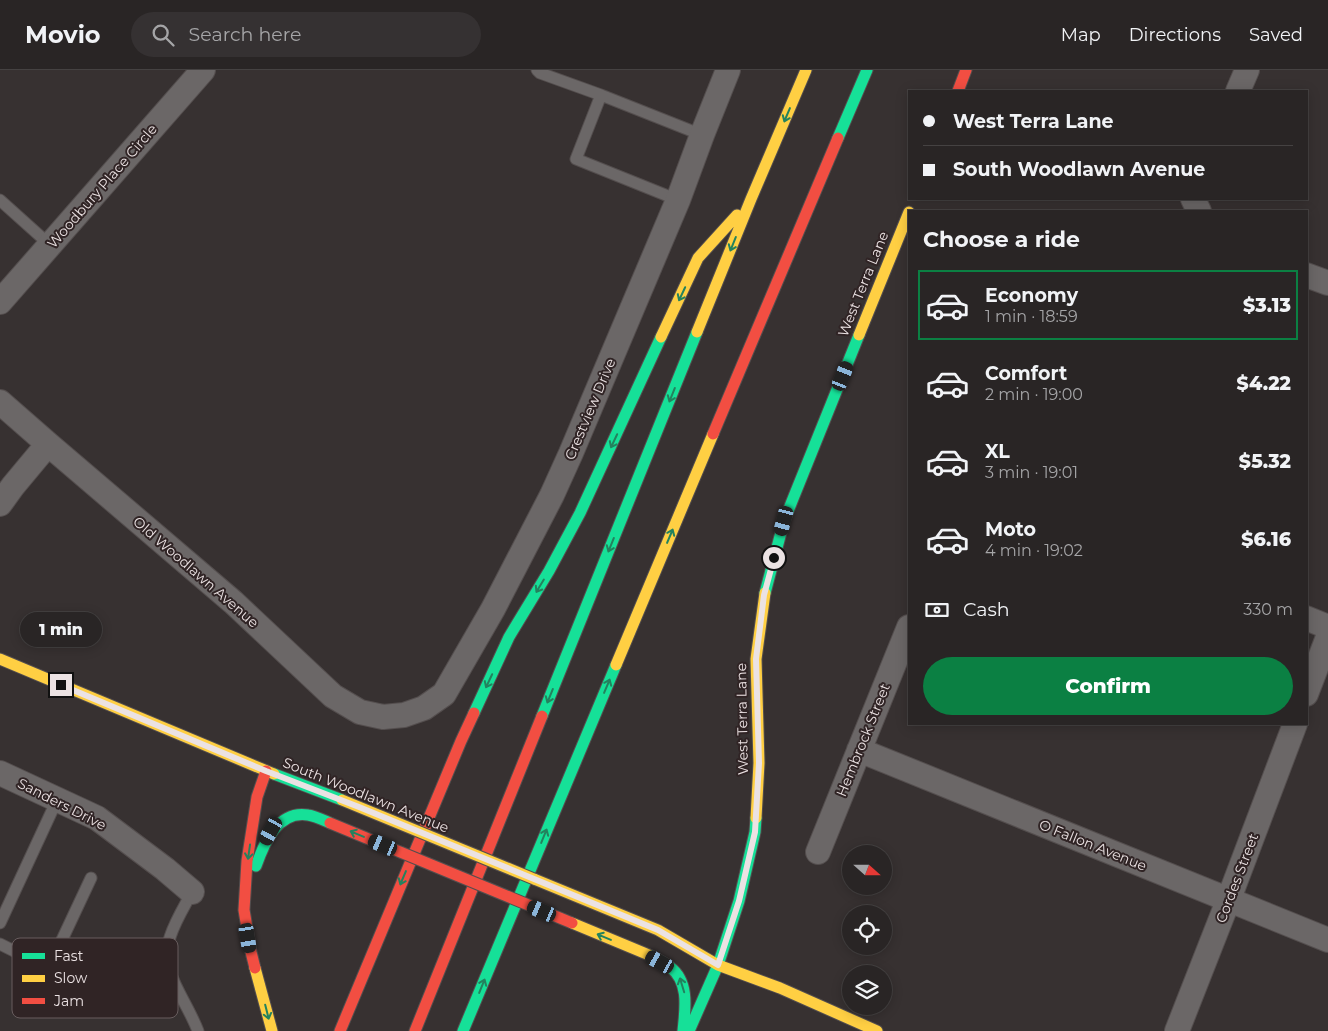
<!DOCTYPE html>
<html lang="en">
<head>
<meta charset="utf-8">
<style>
	body { margin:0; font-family:Montserrat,sans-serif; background:#353132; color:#f1f3f6; height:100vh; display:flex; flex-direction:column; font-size:19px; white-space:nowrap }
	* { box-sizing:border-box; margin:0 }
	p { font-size:16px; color:#a5a5a7 }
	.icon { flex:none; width:28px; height:28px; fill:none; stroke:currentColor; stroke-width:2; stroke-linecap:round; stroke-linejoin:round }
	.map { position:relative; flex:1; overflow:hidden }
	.sheet { position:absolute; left:908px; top:140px; width:400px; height:515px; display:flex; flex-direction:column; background:#292525; border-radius:0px; box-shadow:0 2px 12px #0003,0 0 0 1px #454242 }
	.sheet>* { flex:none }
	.top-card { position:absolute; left:908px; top:20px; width:400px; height:110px; border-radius:0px; box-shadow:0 2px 12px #0003,0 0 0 1px #454242; display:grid; align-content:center; height:110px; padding:0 15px; background:#292525 }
	.needle { width:32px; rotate:111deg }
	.fabs { position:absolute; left:842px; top:775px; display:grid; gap:10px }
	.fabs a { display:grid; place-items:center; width:50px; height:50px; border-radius:50%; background:#292525; box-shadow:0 2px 12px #0003,0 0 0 1px #454242; font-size:25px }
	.end { position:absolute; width:22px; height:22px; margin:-11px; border:6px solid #ebe2e3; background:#111; box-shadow:0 0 0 2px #111 }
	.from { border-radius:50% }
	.bubble { position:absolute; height:35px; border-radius:18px; background:#292525; box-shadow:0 2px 12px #0003,0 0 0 1px #454242; font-size:16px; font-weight:800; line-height:35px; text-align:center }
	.car { position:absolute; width:15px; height:30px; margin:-15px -8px; border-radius:6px; box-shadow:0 0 4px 1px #0007; background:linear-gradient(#222 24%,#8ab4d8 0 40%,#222 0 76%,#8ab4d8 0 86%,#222 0) }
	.top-card b { display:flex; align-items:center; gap:18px; height:48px; font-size:19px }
	.top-card b+b { border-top:1px solid #454242 }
	.top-card i { width:12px; height:12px; background:#f1f3f6 }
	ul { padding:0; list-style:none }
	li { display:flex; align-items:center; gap:15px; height:70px; margin:0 10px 8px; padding:0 5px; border:2px solid transparent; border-radius:0px }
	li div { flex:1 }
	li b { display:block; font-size:19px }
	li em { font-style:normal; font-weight:800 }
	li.selected { border-color:#0b8043 }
	li>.icon { width:45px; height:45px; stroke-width:1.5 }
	h2 { padding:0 15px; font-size:22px; line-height:60px }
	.pay { display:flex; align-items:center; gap:12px; height:55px; padding:0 15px; font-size:19px }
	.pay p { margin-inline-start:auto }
	.action { display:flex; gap:10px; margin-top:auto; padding:10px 15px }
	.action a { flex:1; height:58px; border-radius:30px; background:#0b8043; color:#fff; font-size:20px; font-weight:800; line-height:58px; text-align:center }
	header { display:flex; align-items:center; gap:30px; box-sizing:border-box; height:70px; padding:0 25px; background:#292525; border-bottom:1px solid #454242 }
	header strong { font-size:24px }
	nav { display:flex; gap:28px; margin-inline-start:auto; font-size:18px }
	.search { width:350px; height:45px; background:#353132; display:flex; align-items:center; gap:12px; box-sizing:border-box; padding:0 18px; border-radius:28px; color:#a5a5a7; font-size:19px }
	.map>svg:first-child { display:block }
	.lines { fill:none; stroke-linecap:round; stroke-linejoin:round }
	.lane-casing { stroke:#544e4e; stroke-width:13 }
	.street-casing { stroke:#544e4e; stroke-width:26 }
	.fast-casing { stroke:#544e4e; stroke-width:13 }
	.slow-casing { stroke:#544e4e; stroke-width:13 }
	.jam-casing { stroke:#544e4e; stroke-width:13 }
	.lane { stroke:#6b6767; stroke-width:11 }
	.street { stroke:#6b6767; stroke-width:24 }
	.fast { stroke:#16e098; stroke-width:11 }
	.slow { stroke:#ffcf43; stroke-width:11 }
	.jam { stroke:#f24e42; stroke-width:11 }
	.slow-bridge-casing { stroke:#544e4e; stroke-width:13; stroke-linecap:butt }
	.jam-bridge-casing { stroke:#544e4e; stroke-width:13; stroke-linecap:butt }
	.slow-bridge { stroke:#ffcf43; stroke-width:11 }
	.jam-bridge { stroke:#f24e42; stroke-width:11 }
	.oneway { stroke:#23825e }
	.route { stroke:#ebe2e3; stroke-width:6 }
	.labels { text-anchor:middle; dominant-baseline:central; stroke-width:4; stroke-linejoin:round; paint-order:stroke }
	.street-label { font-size:14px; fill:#ebe2e3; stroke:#302425 }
	.key { fill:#302425; stroke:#685d5e; stroke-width:1 }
	.key-label { font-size:14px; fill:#ebe2e3 }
</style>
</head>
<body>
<header>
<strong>Movio</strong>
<div class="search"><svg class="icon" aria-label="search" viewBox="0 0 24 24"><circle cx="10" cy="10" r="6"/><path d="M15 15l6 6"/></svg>Search here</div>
<nav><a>Map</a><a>Directions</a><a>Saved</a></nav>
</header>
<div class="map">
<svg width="1328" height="961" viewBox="0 0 1328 961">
	<rect width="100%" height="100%" fill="#373131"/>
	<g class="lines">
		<defs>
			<path id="lane" d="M537,0L540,3L601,25
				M0,130L50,175
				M678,130L576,89L601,25L702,65
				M192,822C180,845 159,875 170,902C177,922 190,940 198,961
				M0,853L57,730
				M0,874L42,895L53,889L91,808"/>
			<path id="street" d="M1238,21L1247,0
				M1193,129L1199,141
				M1306,205L1328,213
				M0,232L203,0
				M0,332L48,374L233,532L333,626L360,642L383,647L404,645L424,638L444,624L493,539L552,425L571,383L678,130L702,65L728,0
				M0,434L13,416L48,374
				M1306,548L1328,557
				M1306,624L1328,567
				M859,680L1328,870
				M0,703L97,748L165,799L192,822
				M818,782L909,557
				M1177,961L1228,831L1295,654"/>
			<path id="fast" d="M838,68L867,0
				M765,523L784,451L859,265
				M474,643L509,567L549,501L580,443L661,267
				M542,646L697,262
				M274,704L342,730
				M256,796C264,773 278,740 308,745C315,746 323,750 330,753
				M649,885C656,889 664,892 670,897C690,912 685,940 683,961
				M463,961L616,595
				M689,961L718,895L739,831L755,762L756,748"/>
			<path id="slow" d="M697,262L751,129L806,0
				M859,265L909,142
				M661,267L698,188L737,145
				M0,589L274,704
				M616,595L713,364
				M756,748L759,693L756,589L765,523
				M534,809L658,860L718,895L780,918L877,961
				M255,898L272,961"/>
			<path id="jam" d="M958,21L966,0
				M713,364L838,68
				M255,898L251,882L244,840L247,791L257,727L266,701
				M340,961L461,671L474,643
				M415,961L542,646"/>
		</defs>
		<use href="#lane" class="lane-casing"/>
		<use href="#street" class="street-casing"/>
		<use href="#fast" class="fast-casing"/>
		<use href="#slow" class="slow-casing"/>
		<use href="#jam" class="jam-casing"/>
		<use href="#lane" class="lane"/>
		<use href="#street" class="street"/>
		<use href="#fast" class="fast"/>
		<use href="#slow" class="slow"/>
		<use href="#jam" class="jam"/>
		<defs>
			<path id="slow-bridge" d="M342,730L534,809
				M572,853L649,885"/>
			<path id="jam-bridge" d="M330,753L572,853"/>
		</defs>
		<use href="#slow-bridge" class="slow-bridge-casing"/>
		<use href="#jam-bridge" class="jam-bridge-casing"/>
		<use href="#slow-bridge" class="slow-bridge"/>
		<use href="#jam-bridge" class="jam-bridge"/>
	</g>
	<defs><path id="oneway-shaft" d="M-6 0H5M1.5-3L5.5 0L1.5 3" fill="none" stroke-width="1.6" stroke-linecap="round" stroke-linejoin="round" transform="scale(1.25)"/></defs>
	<g class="oneway">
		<use href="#oneway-shaft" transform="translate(787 45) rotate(113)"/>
		<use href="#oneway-shaft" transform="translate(733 174) rotate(112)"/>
		<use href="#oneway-shaft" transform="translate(682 224) rotate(115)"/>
		<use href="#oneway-shaft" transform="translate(672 325) rotate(112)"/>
		<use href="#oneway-shaft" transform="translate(614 371) rotate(115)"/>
		<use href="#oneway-shaft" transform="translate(670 466) rotate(-67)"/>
		<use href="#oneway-shaft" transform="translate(611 475) rotate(112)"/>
		<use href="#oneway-shaft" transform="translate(540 516) rotate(121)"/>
		<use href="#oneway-shaft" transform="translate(489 611) rotate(115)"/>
		<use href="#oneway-shaft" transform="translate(607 616) rotate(-67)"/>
		<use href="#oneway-shaft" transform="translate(550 626) rotate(112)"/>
		<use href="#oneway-shaft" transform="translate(357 764) rotate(-157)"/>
		<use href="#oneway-shaft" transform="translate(544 766) rotate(-68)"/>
		<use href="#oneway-shaft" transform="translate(249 782) rotate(98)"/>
		<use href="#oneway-shaft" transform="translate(403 808) rotate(113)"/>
		<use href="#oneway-shaft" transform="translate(604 867) rotate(-157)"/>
		<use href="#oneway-shaft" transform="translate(682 915) rotate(-107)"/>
		<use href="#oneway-shaft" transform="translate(482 916) rotate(-68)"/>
		<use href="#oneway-shaft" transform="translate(267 942) rotate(76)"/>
	</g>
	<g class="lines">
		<path class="route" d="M61,615L266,701L359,737L658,860L718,895L739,831L755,762L759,693L756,589L764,525L774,488"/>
	</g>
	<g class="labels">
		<g class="street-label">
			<text transform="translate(102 116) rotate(-49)">Woodbury Place Circle</text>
			<text transform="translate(863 214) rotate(-68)">West Terra Lane</text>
			<text transform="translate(590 339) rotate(-67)">Crestview Drive</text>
			<text transform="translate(196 502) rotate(41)">Old Woodlawn Avenue</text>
			<text transform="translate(742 649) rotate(-91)">West Terra Lane</text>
			<text transform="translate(863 670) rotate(-68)">Hembrock Street</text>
			<text transform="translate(366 725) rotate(22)">South Woodlawn Avenue</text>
			<text transform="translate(62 734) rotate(27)">Sanders Drive</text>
			<text transform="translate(1093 775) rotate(22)">O Fallon Avenue</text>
			<text transform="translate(1237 808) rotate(-69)">Cordes Street</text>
		</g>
	</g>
	<rect x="12" y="868" width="166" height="80" rx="8" class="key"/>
	<rect x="22" y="883" width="23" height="6" fill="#16e098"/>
	<rect x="22" y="905" width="23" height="7" fill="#ffcf43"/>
	<rect x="22" y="928" width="23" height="6" fill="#f24e42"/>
	<g class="key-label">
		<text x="54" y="891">Fast</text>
		<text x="54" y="913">Slow</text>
		<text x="54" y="936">Jam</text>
	</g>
</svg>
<div class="fabs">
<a><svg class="needle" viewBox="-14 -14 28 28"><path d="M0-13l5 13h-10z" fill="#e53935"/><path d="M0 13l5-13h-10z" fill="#a5a5a7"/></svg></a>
<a><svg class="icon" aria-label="locate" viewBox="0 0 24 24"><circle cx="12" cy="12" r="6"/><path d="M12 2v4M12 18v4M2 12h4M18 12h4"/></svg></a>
<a><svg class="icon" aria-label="layers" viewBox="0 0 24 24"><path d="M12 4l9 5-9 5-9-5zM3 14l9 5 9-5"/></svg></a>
</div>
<i class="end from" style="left:774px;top:488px"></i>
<i class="end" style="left:61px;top:615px"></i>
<div class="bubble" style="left:20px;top:542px;width:82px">1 min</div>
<i class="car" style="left:843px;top:306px;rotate:22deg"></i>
<i class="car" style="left:784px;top:451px;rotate:195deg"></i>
<i class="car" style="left:271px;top:761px;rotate:209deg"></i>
<i class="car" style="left:383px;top:775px;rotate:293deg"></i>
<i class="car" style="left:542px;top:841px;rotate:293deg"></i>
<i class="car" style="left:248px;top:868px;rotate:171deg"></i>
<i class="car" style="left:660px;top:892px;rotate:299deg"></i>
<div class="top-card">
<b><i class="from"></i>West Terra Lane</b>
<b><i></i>South Woodlawn Avenue</b>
</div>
<section class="sheet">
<h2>Choose a ride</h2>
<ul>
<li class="selected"><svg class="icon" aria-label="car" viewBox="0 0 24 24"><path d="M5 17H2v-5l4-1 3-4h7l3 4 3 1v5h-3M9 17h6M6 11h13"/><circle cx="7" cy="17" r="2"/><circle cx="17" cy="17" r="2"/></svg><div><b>Economy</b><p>1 min · 18:59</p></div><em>$3.13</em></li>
<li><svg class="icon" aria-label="car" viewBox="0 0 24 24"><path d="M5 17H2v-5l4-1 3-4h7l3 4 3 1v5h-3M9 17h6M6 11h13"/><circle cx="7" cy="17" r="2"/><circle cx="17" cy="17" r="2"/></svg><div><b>Comfort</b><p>2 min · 19:00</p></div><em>$4.22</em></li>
<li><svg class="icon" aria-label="car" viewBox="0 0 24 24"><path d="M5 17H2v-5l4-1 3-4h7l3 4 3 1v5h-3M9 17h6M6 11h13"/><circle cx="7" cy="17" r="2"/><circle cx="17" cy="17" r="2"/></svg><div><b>XL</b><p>3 min · 19:01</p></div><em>$5.32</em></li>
<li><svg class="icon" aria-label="car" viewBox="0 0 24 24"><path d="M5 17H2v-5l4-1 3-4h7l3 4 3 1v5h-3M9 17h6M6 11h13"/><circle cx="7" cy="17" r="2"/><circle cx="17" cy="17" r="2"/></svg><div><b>Moto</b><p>4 min · 19:02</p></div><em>$6.16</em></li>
</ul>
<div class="pay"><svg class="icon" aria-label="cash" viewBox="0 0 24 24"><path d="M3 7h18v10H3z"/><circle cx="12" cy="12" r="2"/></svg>Cash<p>330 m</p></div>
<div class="action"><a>Confirm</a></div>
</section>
</div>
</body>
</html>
